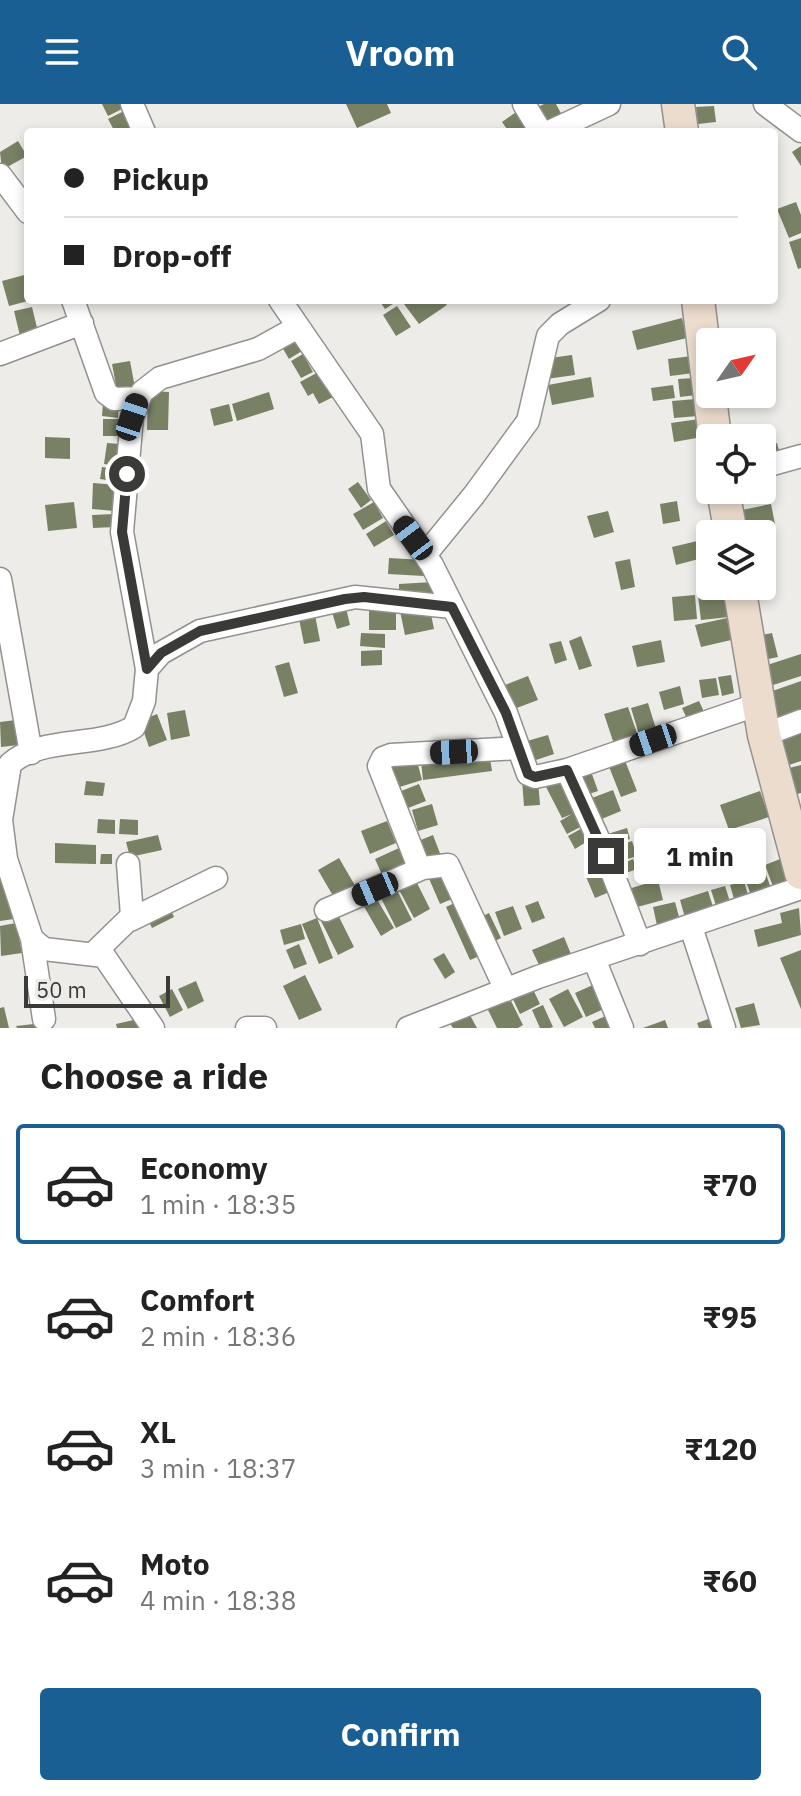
<!DOCTYPE html>
<html lang="en">
<head>
<meta charset="utf-8">
<style>
	body { margin:0; font-family:"IBM Plex Sans",sans-serif; background:#f2f2f2; color:#222; height:100vh; display:flex; flex-direction:column; font-size:30px; white-space:nowrap }
	* { box-sizing:border-box; margin:0 }
	p { font-size:26px; color:#767676 }
	.icon { flex:none; width:44px; height:44px; fill:none; stroke:currentColor; stroke-width:2; stroke-linecap:round; stroke-linejoin:round }
	.map { position:relative; height:924px; overflow:hidden }
	.sheet { display:flex; flex-direction:column; background:#fff; flex:1 }
	.sheet>* { flex:none }
	.banner { position:absolute; left:24px; top:24px; width:754px; height:176px; border-radius:8px; box-shadow:0 4px 12px #0003; display:grid; align-content:center; height:176px; padding:0 40px; background:#fff }
	.needle { width:52px; rotate:56deg }
	.controls { position:absolute; left:696px; top:224px; display:grid; gap:16px }
	.controls a { display:grid; place-items:center; width:80px; height:80px; border-radius:8px; background:#fff; box-shadow:0 4px 12px #0003; font-size:40px }
	.scale { position:absolute; left:24px; bottom:20px; width:146px; box-sizing:border-box; padding-left:8px; border:4px solid #3a3a38; border-top:0; font-size:22px; line-height:28px; white-space:nowrap; color:#3a3a38; -webkit-text-stroke:6px #edece8; paint-order:stroke }
	.end { position:absolute; width:36px; height:36px; margin:-18px; border:10px solid #3a3a38; background:#fff; box-shadow:0 0 0 4px #fff }
	.from { border-radius:50% }
	.bubble { position:absolute; height:56px; border-radius:8px; background:#fff; box-shadow:0 4px 12px #0003; font-size:26px; font-weight:700; line-height:56px; text-align:center }
	.car { position:absolute; width:24px; height:48px; margin:-24px -12px; border-radius:10px; box-shadow:0 0 6px 2px #0007; background:linear-gradient(#222 24%,#8ab4d8 0 40%,#222 0 76%,#8ab4d8 0 86%,#222 0) }
	.banner b { display:flex; align-items:center; gap:28px; height:76px; font-size:30px }
	.banner b+b { border-top:2px solid #e0e0e0 }
	.banner i { width:20px; height:20px; background:#222 }
	ul { padding:0; list-style:none }
	li { display:flex; align-items:center; gap:24px; height:120px; margin:0 16px 12px; padding:0 24px; border:4px solid transparent; border-radius:8px }
	li div { flex:1 }
	li b { display:block; font-size:30px }
	li em { font-style:normal; font-weight:700 }
	li.selected { border-color:#1a5f94 }
	li>.icon { width:72px; height:72px; stroke-width:1.5 }
	h2 { padding:0 40px; font-size:36px; line-height:96px }
	.primary-button { display:flex; gap:16px; margin-top:auto; padding:16px 40px }
	.primary-button a { flex:1; height:92px; border-radius:8px; background:#1a5f94; color:#fff; font-size:32px; font-weight:700; line-height:92px; text-align:center }
	header { display:flex; justify-content:space-between; align-items:center; height:104px; padding:0 40px; background:#1a5f94; color:#fff; font-size:36px; font-weight:700 }
	.map>svg:first-child { display:block }
	.building { fill:#788164 }
	.lines { fill:none; stroke-linecap:round; stroke-linejoin:round }
	.street-casing { stroke:#92918e; stroke-width:25 }
	.secondary-casing { stroke:#92918e; stroke-width:35 }
	.street { stroke:#fff; stroke-width:22 }
	.secondary { stroke:#ecdcce; stroke-width:32 }
	.route { stroke:#3a3a38; stroke-width:10 }
</style>
</head>
<body>
<header><svg class="icon" aria-label="menu" viewBox="0 0 24 24"><path d="M4 6h16M4 12h16M4 18h16"/></svg>Vroom<svg class="icon" aria-label="search" viewBox="0 0 24 24"><circle cx="10" cy="10" r="6"/><path d="M15 15l6 6"/></svg></header>
<div class="map">
<svg width="801" height="924" viewBox="0 0 801 924">
	<rect width="100%" height="100%" fill="#edece8"/>
	<path class="building" d="M102,0H124L126,3L108,12Z
		M346,0H387L391,9L357,24Z
		M544,0H556L564,15L543,27L532,6Z
		M714,2L716,18L698,20L696,3Z
		M519,6L536,28H509L502,18Z
		M124,7L134,28H115L108,15Z
		M18,37L27,52L2,66L0,48Z
		M801,42V62L792,48Z
		M796,98L801,111V129L789,134L777,105Z
		M801,134V164L798,165L789,138Z
		M28,170V197L9,202L2,177Z
		M379,196H399L385,205Z
		M410,196H443L447,201L419,220L404,200Z
		M397,202L411,223L396,232L383,211Z
		M32,203L39,232L21,236L14,207Z
		M682,214L687,234L637,246L632,227Z
		M292,230L302,247L289,255L279,238Z
		M303,250L313,268L301,274L291,257Z
		M572,251L575,271L546,275L543,255Z
		M692,252L694,269L670,272L668,255Z
		M130,257L136,289L118,292L112,260Z
		M322,266L335,292L319,300L313,289L308,292L300,278Z
		M591,273L594,293L552,301L548,281Z
		M694,274L696,291L680,293L678,275Z
		M673,281L675,294L653,297L651,284Z
		M148,287L169,288L168,326H147Z
		M269,288L274,305L237,317L232,300Z
		M696,295L698,312L674,314L672,297Z
		M103,299L119,300L118,314L102,312Z
		M229,300L233,317L214,322L210,305Z
		M103,315H121V332H103Z
		M699,315L702,333L674,338L671,319Z
		M45,333L70,334V355L45,354Z
		M107,339L120,340L117,362L104,360Z
		M777,339L781,354L762,358V342Z
		M102,363L122,366L120,378L100,375Z
		M358,378L371,396L361,404L348,385Z
		M93,379L117,381L115,407L92,405Z
		M677,397L680,417L663,420L660,400Z
		M74,398L77,424L48,427L45,401Z
		M374,398L383,414L363,426L353,410Z
		M771,400L775,420L741,427L737,407Z
		M608,407L614,428L594,434L587,412Z
		M114,410L115,423L93,424L92,411Z
		M386,417L394,431L374,443L366,430Z
		M710,434V452L676,461L672,443Z
		M389,454L424,456V472L388,470Z
		M630,455L635,483L621,486L615,458Z
		M710,460V482H718V485L703,487L700,461Z
		M433,478V495L399,496V480Z
		M726,489L729,513L701,516L698,492Z
		M695,491L697,515L674,517L672,493Z
		M429,501L434,525L405,531L400,507Z
		M369,503H396V526H369Z
		M346,504L350,521L337,525L332,508Z
		M315,511L320,537L304,540L299,515Z
		M727,514L731,536L701,543L695,521Z
		M361,529L385,530V544L360,542Z
		M772,529L778,553L759,557L753,533Z
		M581,532L592,562L579,566L569,537Z
		M661,536L665,558L637,563L632,542Z
		M561,537L567,556L555,560L549,540Z
		M382,546V561L361,562V547Z
		M801,550V572L770,582L764,562Z
		M289,558L298,589L284,593L275,562Z
		M731,571L734,589L722,592L718,573Z
		M528,572L538,596L506,608L497,584Z
		M716,574L719,591L702,594L699,576Z
		M801,577V614L776,623L764,590Z
		M680,582L684,600L664,606L659,588Z
		M699,597L705,610L688,617L682,604Z
		M648,599L657,628L640,634L631,604Z
		M628,603L639,635L615,643L604,610Z
		M185,606L190,632L171,636L167,609Z
		M157,610L167,636L149,643L140,617Z
		M16,616L19,641L1,643L0,618Z
		M801,627V657L789,661L780,633Z
		M548,631L554,650L527,659L520,639Z
		M489,648L492,667L423,676L421,657Z
		M622,649L637,687L621,693L606,655Z
		M416,653L422,676L390,686L383,662Z
		M588,659L598,687L583,692L573,664Z
		M801,661V689L797,690L789,664Z
		M560,673L584,721L567,730L560,717L572,710L562,714L545,681Z
		M522,676H538L540,701L524,702Z
		M86,677L105,679L103,692L84,691Z
		M419,680L426,697L398,708L391,691Z
		M613,686L621,707L592,719L584,697Z
		M760,687L769,713L729,726L720,701Z
		M432,700L438,721L418,727L412,706Z
		M98,715L115,716V730L97,729Z
		M120,715L138,716V731L119,730Z
		M387,717L396,739L370,750L361,727Z
		M584,723L591,735L575,745L568,732Z
		M627,724L630,735L605,743L601,732Z
		M158,731L162,746L130,753L126,738Z
		M433,731L441,752L421,760L413,739Z
		M632,737L637,752L612,760L607,745Z
		M55,739L96,741V760L55,759Z
		M399,744L408,763L384,775L375,755Z
		M101,750H112V760H100Z
		M785,753L795,781L775,788L765,761Z
		M339,754L357,785L336,797L318,766Z
		M633,755L637,765L618,772L615,763Z
		M601,761L612,787L595,794L584,768Z
		M763,762L773,790L753,797L743,769Z
		M444,763L457,793L440,800L427,770Z
		M413,771L430,805L414,814L396,780Z
		M7,774L14,815L0,817V775Z
		M658,776L663,796L630,805L625,786Z
		M744,777L750,798L736,802L730,781Z
		M725,782L732,804L718,808L711,786Z
		M396,784L412,816L396,824L380,792Z
		M372,787L394,824L381,832L359,794Z
		M708,787L715,809L686,817L680,796Z
		M459,797L482,851L470,856L446,803Z
		M538,797L545,814L532,819L525,802Z
		M675,798L681,820L658,826L653,803Z
		M168,800L174,813L152,824L146,812Z
		M513,802L522,825L504,832L495,808Z
		M799,804L801,831L758,843L754,826L782,819L780,809Z
		M335,805L354,843L338,851L319,813Z
		M489,809L501,834L487,841L475,816Z
		M317,814L333,854L319,860L302,820Z
		M16,819L22,849L1,852L0,822Z
		M301,820L305,835L284,841L280,826Z
		M564,833L571,850L540,863L532,846Z
		M299,840L307,860L294,865L286,846Z
		M801,846V905L780,854Z
		M444,849L455,868L445,875L433,855Z
		M305,871L322,906L299,916L283,882Z
		M196,877L204,897L188,905L178,885Z
		M530,879L540,900L520,910L510,889Z
		M595,880L606,904L586,913L575,889Z
		M172,885L183,906L170,913L159,892Z
		M568,885L583,913L564,923L549,895Z
		M507,889L523,921L518,924H497L485,900Z
		M754,899L760,921L741,924L735,904Z
		M543,901L553,923L550,924H540L532,906Z
		M4,903L9,924H0V904Z
		M466,904L477,924H453L447,915Z
		M608,911L614,924H595L592,918Z
		M711,914L714,924H699L697,919Z
		M138,915L140,924H117L116,920Z
		M665,916L668,924H643Z
		M43,919L44,924H17L16,922Z"/>
	<g class="lines">
		<defs>
			<path id="street" d="M132,0L144,28
				M524,0L541,28
				M765,0L801,27
				M549,28L609,0
				M0,71L28,108
				M73,196L106,289L114,295L139,294
				M280,196L372,330L379,385L432,461L506,609L528,670L535,673L567,666L606,752L640,840
				M0,250L82,219
				M762,363L801,352
				M425,451L474,391L528,317L548,232L560,220L599,196
				M0,475L31,649
				M147,565L122,428L132,313L142,288L160,274L258,245L298,223
				M764,631L801,617
				M567,666L759,600
				M326,806L423,764
				M130,816L216,774
				M691,823L724,924
				M32,835L44,915
				M93,850L132,812L128,760
				M594,855L622,924
				M506,886L448,761L423,764L418,761L379,662L383,654L391,651L518,644
				M153,924L104,852L44,845L32,835L6,755L1,716L10,660C42,631 98,645 134,623L144,597L147,565L161,549L200,527L355,493L452,503
				M247,924H265
				M408,924L538,873L801,784"/>
			<path id="secondary" d="M678,0L682,28
				M698,196L715,334
				M723,386L731,430
				M739,482L764,631L801,769"/>
		</defs>
		<use href="#street" class="street-casing"/>
		<use href="#secondary" class="secondary-casing"/>
		<use href="#street" class="street"/>
		<use href="#secondary" class="secondary"/>
	</g>
	<g class="lines">
		<path class="route" d="M127,370L122,428L147,565L161,549L200,527L345,495L364,493L452,503L506,609L528,670L535,673L567,666L606,752"/>
	</g>
</svg>
<div class="controls">
<a><svg class="needle" viewBox="-14 -14 28 28"><path d="M0-13l5 13h-10z" fill="#e53935"/><path d="M0 13l5-13h-10z" fill="#767676"/></svg></a>
<a><svg class="icon" aria-label="locate" viewBox="0 0 24 24"><circle cx="12" cy="12" r="6"/><path d="M12 2v4M12 18v4M2 12h4M18 12h4"/></svg></a>
<a><svg class="icon" aria-label="layers" viewBox="0 0 24 24"><path d="M12 4l9 5-9 5-9-5zM3 14l9 5 9-5"/></svg></a>
</div>
<div class="scale">50 m</div>
<i class="end from" style="left:127px;top:370px"></i>
<i class="end" style="left:606px;top:752px"></i>
<div class="bubble" style="left:634px;top:724px;width:132px">1 min</div>
<i class="car" style="left:132px;top:313px;rotate:18deg"></i>
<i class="car" style="left:413px;top:434px;rotate:323deg"></i>
<i class="car" style="left:653px;top:636px;rotate:251deg"></i>
<i class="car" style="left:454px;top:648px;rotate:267deg"></i>
<i class="car" style="left:375px;top:785px;rotate:247deg"></i>
<div class="banner">
<b><i class="from"></i>Pickup</b>
<b><i></i>Drop-off</b>
</div>
</div>
<section class="sheet">
<h2>Choose a ride</h2>
<ul>
<li class="selected"><svg class="icon" aria-label="car" viewBox="0 0 24 24"><path d="M5 17H2v-5l4-1 3-4h7l3 4 3 1v5h-3M9 17h6M6 11h13"/><circle cx="7" cy="17" r="2"/><circle cx="17" cy="17" r="2"/></svg><div><b>Economy</b><p>1 min · 18:35</p></div><em>₹70</em></li>
<li><svg class="icon" aria-label="car" viewBox="0 0 24 24"><path d="M5 17H2v-5l4-1 3-4h7l3 4 3 1v5h-3M9 17h6M6 11h13"/><circle cx="7" cy="17" r="2"/><circle cx="17" cy="17" r="2"/></svg><div><b>Comfort</b><p>2 min · 18:36</p></div><em>₹95</em></li>
<li><svg class="icon" aria-label="car" viewBox="0 0 24 24"><path d="M5 17H2v-5l4-1 3-4h7l3 4 3 1v5h-3M9 17h6M6 11h13"/><circle cx="7" cy="17" r="2"/><circle cx="17" cy="17" r="2"/></svg><div><b>XL</b><p>3 min · 18:37</p></div><em>₹120</em></li>
<li><svg class="icon" aria-label="car" viewBox="0 0 24 24"><path d="M5 17H2v-5l4-1 3-4h7l3 4 3 1v5h-3M9 17h6M6 11h13"/><circle cx="7" cy="17" r="2"/><circle cx="17" cy="17" r="2"/></svg><div><b>Moto</b><p>4 min · 18:38</p></div><em>₹60</em></li>
</ul>
<div class="primary-button"><a>Confirm</a></div>
</section>
</body>
</html>
